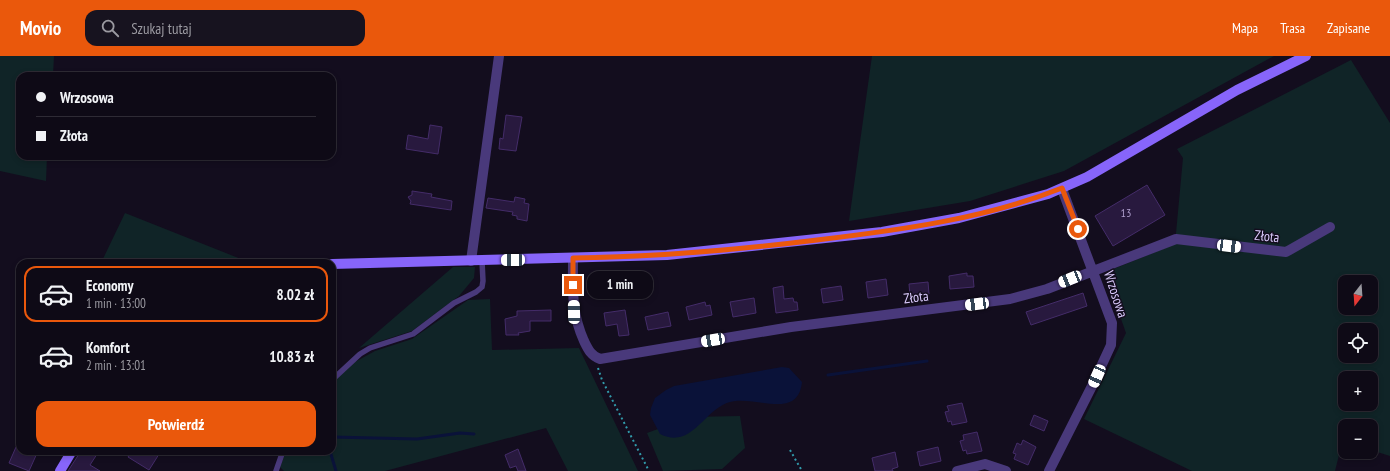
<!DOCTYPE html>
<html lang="pl">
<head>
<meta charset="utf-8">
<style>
	body { margin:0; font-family:"PT Sans Narrow",sans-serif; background:#17131f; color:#f1f3f6; height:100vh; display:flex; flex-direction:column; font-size:15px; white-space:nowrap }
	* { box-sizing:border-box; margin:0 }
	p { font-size:13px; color:#9b9aa1 }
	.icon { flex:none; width:22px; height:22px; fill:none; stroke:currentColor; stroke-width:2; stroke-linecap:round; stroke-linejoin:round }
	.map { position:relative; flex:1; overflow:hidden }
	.details { position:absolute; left:16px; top:203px; width:320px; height:196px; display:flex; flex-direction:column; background:#0e0a16; border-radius:12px; box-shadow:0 2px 6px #0003,0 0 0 1px #2e2b35 }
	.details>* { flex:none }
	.hud { position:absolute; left:16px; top:16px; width:320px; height:88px; border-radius:12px; box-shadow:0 2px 6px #0003,0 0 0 1px #2e2b35; display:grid; align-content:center; height:88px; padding:0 20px; background:#0e0a16 }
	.needle { width:26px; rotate:197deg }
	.fabs { position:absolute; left:1338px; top:219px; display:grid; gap:8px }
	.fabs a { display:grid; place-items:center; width:40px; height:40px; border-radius:8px; background:#0e0a16; box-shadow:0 2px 6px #0003,0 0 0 1px #2e2b35; font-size:20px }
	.end { position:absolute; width:18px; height:18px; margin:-9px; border:5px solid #ea580c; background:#fff; box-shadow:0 0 0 2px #fff }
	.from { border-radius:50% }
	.bubble { position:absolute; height:28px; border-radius:12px; background:#0e0a16; box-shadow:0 2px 6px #0003,0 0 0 1px #2e2b35; font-size:13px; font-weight:700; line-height:28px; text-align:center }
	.car { position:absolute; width:12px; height:24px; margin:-12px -6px; border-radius:5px; box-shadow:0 0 3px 1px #0007; background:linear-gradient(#fff 24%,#345 0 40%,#fff 0 76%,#345 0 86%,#fff 0) }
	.hud b { display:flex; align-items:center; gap:14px; height:38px; font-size:15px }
	.hud b+b { border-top:1px solid #2e2b35 }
	.hud i { width:10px; height:10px; background:#f1f3f6 }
	ul { padding:7px 0 0; list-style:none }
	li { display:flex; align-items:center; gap:12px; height:56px; margin:0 8px 6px; padding:0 12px; border:2px solid transparent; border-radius:12px }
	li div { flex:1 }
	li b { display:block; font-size:15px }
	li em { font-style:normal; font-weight:700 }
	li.on { border-color:#ea580c }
	li>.icon { width:36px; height:36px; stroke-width:1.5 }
	.primary-button { display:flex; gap:8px; margin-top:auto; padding:8px 20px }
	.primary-button a { flex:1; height:46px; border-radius:12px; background:#ea580c; color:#fff; font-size:16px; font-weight:700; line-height:46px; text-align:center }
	header { display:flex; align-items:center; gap:24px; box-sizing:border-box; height:56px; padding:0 20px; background:#ea580c; color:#fff }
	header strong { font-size:19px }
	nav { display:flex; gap:22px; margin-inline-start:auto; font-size:14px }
	.search { width:280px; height:36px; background:#17131f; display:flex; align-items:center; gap:10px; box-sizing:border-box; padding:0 14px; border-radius:12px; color:#9b9aa1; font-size:15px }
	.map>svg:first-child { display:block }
	.green { fill:#102427; fill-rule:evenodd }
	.water { fill:#0a1239 }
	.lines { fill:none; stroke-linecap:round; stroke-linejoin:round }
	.stream { stroke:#0a1239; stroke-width:3 }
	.building { fill:#28193e; stroke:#442c69 }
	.path { stroke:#319bab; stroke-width:2; stroke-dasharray:2 3; stroke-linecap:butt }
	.lane { stroke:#49397b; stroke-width:5.5 }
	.street { stroke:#49397b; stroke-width:10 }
	.secondary { stroke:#8765fa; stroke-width:10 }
	.route { stroke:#ea580c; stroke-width:5 }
	.labels { text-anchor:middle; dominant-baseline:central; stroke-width:3; stroke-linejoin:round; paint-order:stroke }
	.number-label { font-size:12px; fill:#ae9ecd }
	.street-label { font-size:14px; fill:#dbcbfd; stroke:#130d1e }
</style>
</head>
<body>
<header>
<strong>Movio</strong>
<div class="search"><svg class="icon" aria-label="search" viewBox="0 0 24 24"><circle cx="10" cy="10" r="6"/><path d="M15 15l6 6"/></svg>Szukaj tutaj</div>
<nav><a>Mapa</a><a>Trasa</a><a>Zapisane</a></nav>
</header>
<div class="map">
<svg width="1390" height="415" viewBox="0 0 1390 415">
	<rect width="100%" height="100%" fill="#130d1e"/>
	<path class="green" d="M0,0H54L53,20H20V100H47L46,125L0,115Z
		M872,0H1274L1064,115L970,145L849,165Z
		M1351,4L1390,67V400L1371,394V370H1345V396H1360L1339,399L1335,415H1192L1084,363L1126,277L1107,223L1111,214L1175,188L1183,102L1177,93ZM1345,226H1371V252H1345ZM1345,274H1371V300H1345ZM1345,322H1371V348H1345Z
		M125,157L251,207H101Z
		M453,211H475L474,222L459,240L412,275L359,292Z
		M490,243L492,294L579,292L638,415H568L546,372L385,415H284L280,411L286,395H332V327L355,306L375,295L412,283L468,244Z
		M740,360L745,392L722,413L663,415L647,377L691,361Z"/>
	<path class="water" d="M782,311L789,312L802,326C798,365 755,339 730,346C704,353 692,394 660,378L650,359L651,352L655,342L666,334L674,330Z"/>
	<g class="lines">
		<path class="stream" d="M828,319L927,305
			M332,381L417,383L460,377L474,378
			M330,395L336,415"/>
	</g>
	<path class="building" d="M506,59L522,61L516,95L499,93L500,82L503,83Z
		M430,69L442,71L438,98L406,93L408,79L428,83Z
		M1147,129L1165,159L1113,190L1095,160Z
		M412,135L432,138L431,141L452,145L451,154L410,148L411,145L408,141L412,139Z
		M515,141L525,143L524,147L529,148L527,165L517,163V160L512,159L513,156L486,152L488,142L514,146Z
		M967,217V220H973L974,231L950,233L949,220Z
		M886,223L888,239L868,242L866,226Z
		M928,226L929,238L910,240L909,228Z
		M783,230L784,243L793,242L794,246H797L798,254L776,257L773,232Z
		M841,230L843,244L823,247L821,233Z
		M1083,237L1087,250L1031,269L1026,256Z
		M754,242L756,257L733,261L730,246Z
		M705,246L706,250L710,249L712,259L689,264L686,251Z
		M551,254V265H530V275L518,277L519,279H506L505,263L517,260V255Z
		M625,254L629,279L619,280L617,268L606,270L604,257Z
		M668,256L671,270L648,274L645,261Z
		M962,347L967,366L952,369L951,365L948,366L945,356L949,355L947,350Z
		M1034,359L1048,365L1044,375L1030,369Z
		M977,376L982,395L967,398L966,394L963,395L960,385L964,384L963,379Z
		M1023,384L1036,391L1028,409L1014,403L1016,398L1013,397L1017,387L1021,389Z
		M16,391L20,392V395H38L29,415L9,407Z
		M938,391L941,405L920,410L917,396Z
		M518,393L526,415H518L516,410L510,412L505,399Z
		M81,395H99L90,409L100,415H68Z
		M132,395H161L149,414L128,401Z
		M895,396L898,411L892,413L893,415H875L872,402Z"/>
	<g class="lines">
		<path class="path" d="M598,312L602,324L649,415
			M790,394L802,415"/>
		<path class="lane" d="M332,324L360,298L370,292L413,278L454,247L476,236L482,231L483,225L482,205
			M276,415L283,395"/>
		<path class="street" d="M573,202C573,234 571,256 584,285C588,293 591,300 600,303L791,271L1010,243L1047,233L1176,183L1286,196L1330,171
			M471,205L499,0
			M957,415L985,408L1006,415
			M1049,415L1092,330L1111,289L1112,267L1062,133"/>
		<path class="secondary" d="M332,208L667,199L882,176L959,162L1048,138L1087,121L1237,34L1306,0
			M60,415L72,395"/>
	</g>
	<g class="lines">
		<path class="route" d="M573,229V202C655,201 736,194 817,184C900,174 984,163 1062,132L1078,173"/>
	</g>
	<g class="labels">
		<g class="number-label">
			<text x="1126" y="156">13</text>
		</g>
		<g class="street-label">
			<text transform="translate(1267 180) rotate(6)">Złota</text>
			<text transform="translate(1116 238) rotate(72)">Wrzosowa</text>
			<text transform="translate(916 241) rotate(-7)">Złota</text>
		</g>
	</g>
</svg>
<div class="fabs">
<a><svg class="needle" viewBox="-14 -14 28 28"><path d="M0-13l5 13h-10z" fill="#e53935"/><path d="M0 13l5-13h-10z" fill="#9b9aa1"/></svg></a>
<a><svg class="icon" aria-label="locate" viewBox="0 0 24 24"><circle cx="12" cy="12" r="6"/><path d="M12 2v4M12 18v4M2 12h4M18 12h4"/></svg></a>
<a>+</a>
<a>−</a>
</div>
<i class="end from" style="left:1078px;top:173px"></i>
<i class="end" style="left:573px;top:229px"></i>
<div class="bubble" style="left:587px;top:215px;width:66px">1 min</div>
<i class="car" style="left:1229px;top:190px;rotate:97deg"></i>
<i class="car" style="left:513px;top:204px;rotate:269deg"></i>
<i class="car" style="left:1070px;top:223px;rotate:248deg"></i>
<i class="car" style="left:977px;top:248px;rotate:263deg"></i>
<i class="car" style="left:574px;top:256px;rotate:359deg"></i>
<i class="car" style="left:713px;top:284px;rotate:260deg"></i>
<i class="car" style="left:1097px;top:320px;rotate:204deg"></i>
<div class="hud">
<b><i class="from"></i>Wrzosowa</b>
<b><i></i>Złota</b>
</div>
<section class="details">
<ul>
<li class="on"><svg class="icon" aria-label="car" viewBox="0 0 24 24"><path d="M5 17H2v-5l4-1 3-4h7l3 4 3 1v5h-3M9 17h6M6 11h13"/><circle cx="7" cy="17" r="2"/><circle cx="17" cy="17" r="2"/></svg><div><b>Economy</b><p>1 min · 13:00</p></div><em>8.02 zł</em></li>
<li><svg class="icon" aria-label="car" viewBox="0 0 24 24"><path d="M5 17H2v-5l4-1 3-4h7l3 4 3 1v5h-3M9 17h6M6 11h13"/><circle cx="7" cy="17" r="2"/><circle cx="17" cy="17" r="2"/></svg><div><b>Komfort</b><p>2 min · 13:01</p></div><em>10.83 zł</em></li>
</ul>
<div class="primary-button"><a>Potwierdź</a></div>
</section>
</div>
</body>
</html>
